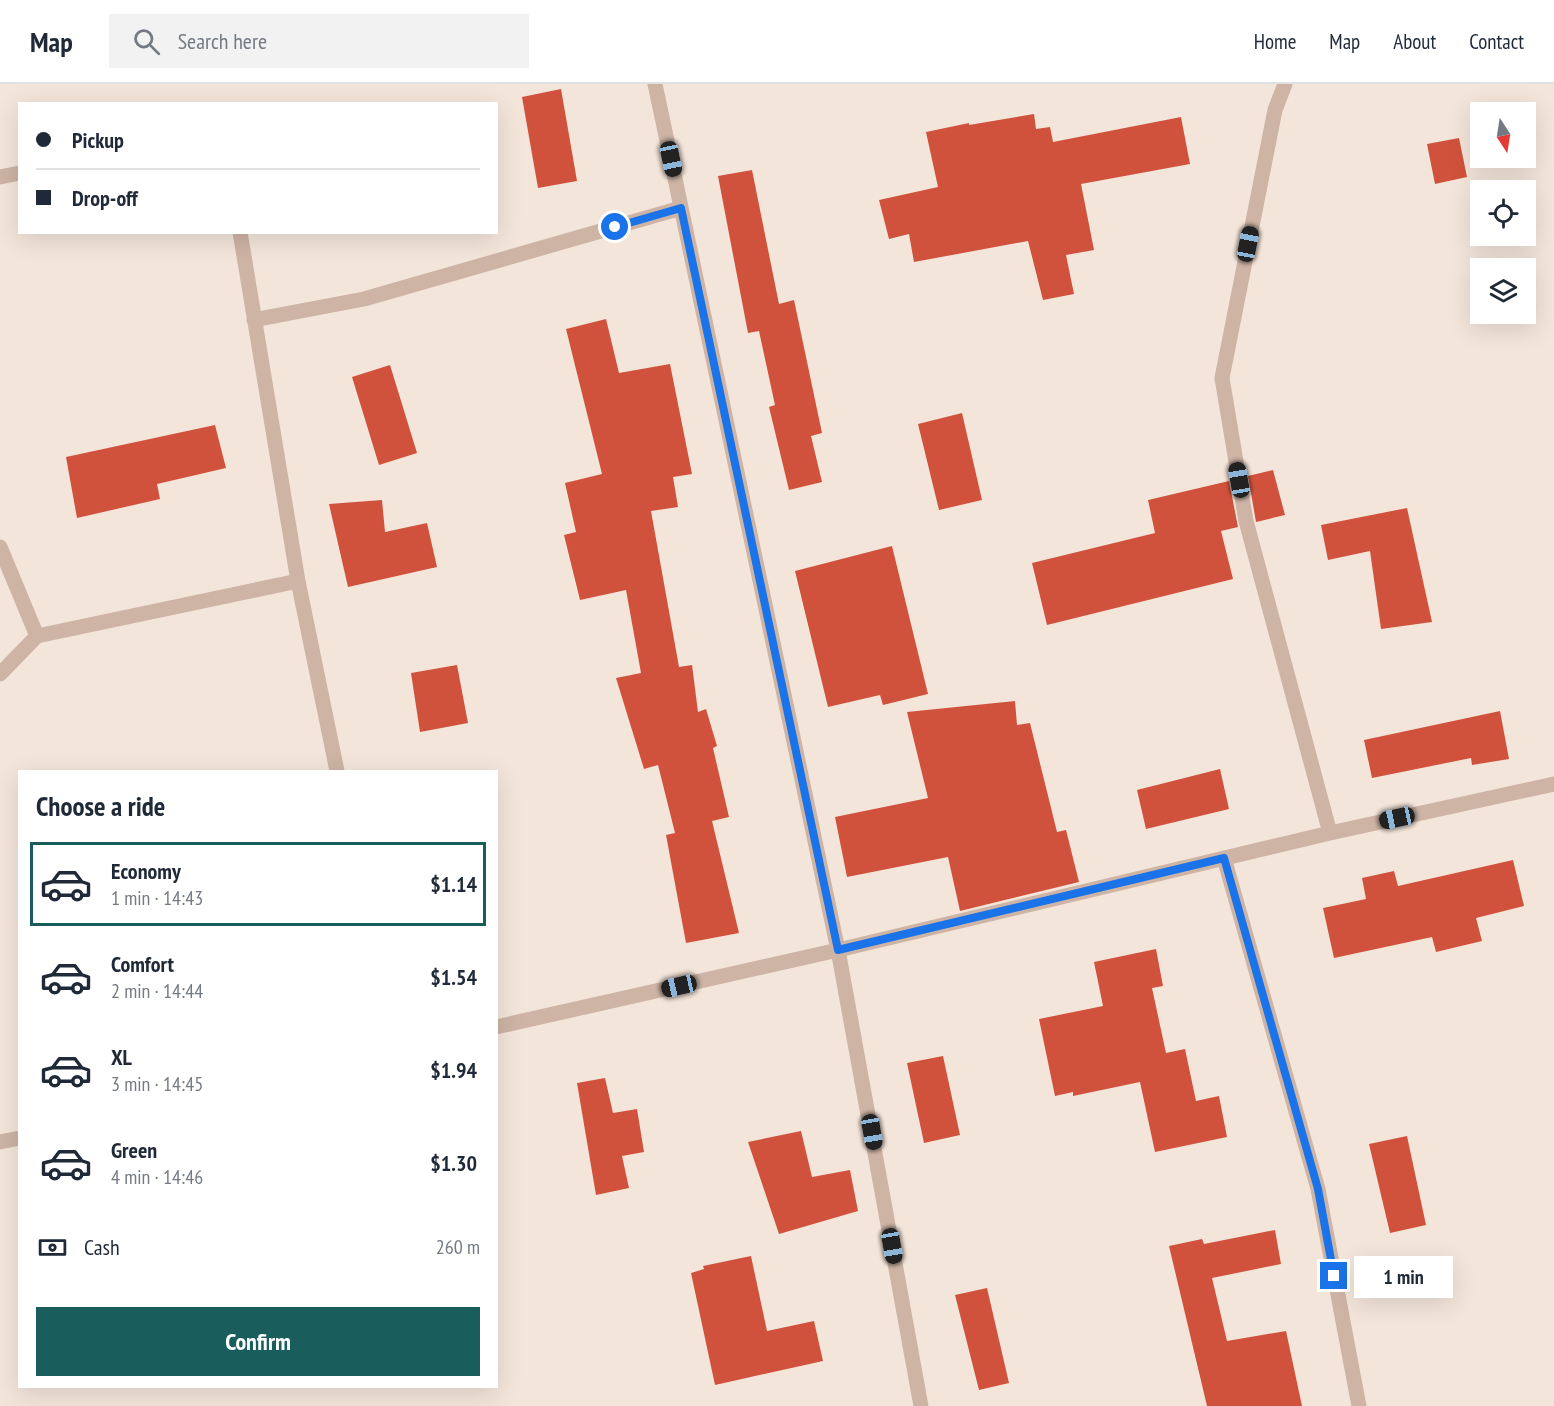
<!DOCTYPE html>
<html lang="en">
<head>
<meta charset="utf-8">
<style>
	body { margin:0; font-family:"PT Sans Narrow",sans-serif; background:#f2f2f3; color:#1f2937; height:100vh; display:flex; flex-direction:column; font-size:22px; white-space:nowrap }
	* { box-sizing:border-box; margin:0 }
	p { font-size:20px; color:#747a83 }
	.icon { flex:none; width:33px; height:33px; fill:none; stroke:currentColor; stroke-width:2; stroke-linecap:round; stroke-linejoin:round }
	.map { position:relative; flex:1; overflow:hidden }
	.panel { position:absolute; left:18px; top:686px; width:480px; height:618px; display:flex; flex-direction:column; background:#fff; border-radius:0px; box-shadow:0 6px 24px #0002 }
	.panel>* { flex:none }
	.hud { position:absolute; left:18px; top:18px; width:480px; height:132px; border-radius:0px; box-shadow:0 6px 24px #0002; display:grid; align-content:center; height:132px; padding:0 18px; background:#fff }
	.needle { width:39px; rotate:168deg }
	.controls { position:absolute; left:1470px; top:18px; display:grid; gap:12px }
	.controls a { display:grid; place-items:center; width:66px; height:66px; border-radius:0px; background:#fff; box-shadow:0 6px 24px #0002; font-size:30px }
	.end { position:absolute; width:27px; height:27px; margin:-14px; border:8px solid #1a73e8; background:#fff; box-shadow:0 0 0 3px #fff }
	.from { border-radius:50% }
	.bubble { position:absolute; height:42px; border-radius:0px; background:#fff; box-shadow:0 6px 24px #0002; font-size:20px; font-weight:700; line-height:42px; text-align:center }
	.car { position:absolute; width:18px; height:36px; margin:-18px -9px; border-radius:8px; box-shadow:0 0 4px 2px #0007; background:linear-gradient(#222 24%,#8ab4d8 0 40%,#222 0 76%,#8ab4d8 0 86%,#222 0) }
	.hud b { display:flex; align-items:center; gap:21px; height:57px; font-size:22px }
	.hud b+b { border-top:2px solid #e0e1e3 }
	.hud i { width:15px; height:15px; background:#1f2937 }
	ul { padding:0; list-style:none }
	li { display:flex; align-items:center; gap:18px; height:84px; margin:0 12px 9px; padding:0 6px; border:3px solid transparent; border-radius:0px }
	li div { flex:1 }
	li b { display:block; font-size:22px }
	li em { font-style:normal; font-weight:700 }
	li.on { border-color:#195e5c }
	li>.icon { width:54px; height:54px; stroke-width:1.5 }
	h2 { padding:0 18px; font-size:27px; line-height:72px }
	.pay { display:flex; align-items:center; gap:15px; height:66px; padding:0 18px; font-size:22px }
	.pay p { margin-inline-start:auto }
	.cta { display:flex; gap:12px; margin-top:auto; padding:12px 18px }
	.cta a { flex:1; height:69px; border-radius:0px; background:#195e5c; color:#fff; font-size:24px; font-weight:700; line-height:69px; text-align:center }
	header { display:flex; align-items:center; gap:36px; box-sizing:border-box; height:84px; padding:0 30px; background:#fff; border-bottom:2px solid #e0e1e3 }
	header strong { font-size:28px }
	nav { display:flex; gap:33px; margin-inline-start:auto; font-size:21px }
	.search { width:420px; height:54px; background:#f2f2f3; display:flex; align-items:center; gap:15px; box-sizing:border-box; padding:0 21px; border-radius:0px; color:#747a83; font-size:22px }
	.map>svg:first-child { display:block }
	.building { fill:#d1523c }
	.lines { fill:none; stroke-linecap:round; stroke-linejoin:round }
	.street { stroke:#cdb4a5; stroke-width:15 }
	.route { stroke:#1a73e8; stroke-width:8 }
</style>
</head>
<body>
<header>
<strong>Map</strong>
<div class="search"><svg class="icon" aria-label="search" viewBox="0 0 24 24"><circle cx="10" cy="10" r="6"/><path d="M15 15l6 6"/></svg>Search here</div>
<nav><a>Home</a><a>Map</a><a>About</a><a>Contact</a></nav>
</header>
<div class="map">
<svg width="1554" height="1322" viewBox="0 0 1554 1322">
	<rect width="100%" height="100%" fill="#f4e5da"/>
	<path class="building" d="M561,5L577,97L538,104L522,13Z
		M1034,30L1036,45L1050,43L1053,58L1181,33L1190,80L1081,100L1094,166L1066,171L1074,210L1043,216L1028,157L914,178L909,150L889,155L879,116L938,103L926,48L969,39V41Z
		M1459,54L1467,93L1435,100L1427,60Z
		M752,86L779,220L794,216L822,349L811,352L822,398L789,406L769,323L775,321L759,247L748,249L718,92Z
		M606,235L619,289L670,280L692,390L673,393L678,423L651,427L679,583L692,581L698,628L706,625L717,662L713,664L729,733L712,737L739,849L686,859L666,751L675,749L658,681L644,685L616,594L641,589L626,506L580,516L564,451L576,448L565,399L602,390L566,245Z
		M390,281L417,369L379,381L352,293Z
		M962,329L982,416L939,426L918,340Z
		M215,341L226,384L157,400L160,415L77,434L66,373Z
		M1273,386L1285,431L1256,438L1248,392Z
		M1229,397L1238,443L1221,447L1233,495L1047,541L1032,479L1155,449L1148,416Z
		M382,416L385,448L427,439L437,483L348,503L329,420Z
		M1407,424L1432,538L1381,545L1370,467L1328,476L1321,441Z
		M892,462L928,610L883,621L880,611L828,623L795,487Z
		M457,581L468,639L420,648L411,589Z
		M1015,617L1017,641L1030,639L1057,748L1066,746L1079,798L960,827L948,773L847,793L835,733L928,714L907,628Z
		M1500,627L1509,675L1472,681L1471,674L1372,694L1364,656Z
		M1220,685L1229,725L1146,745L1137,706Z
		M1513,776L1524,822L1476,834L1482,857L1436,868L1432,853L1334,874L1323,824L1366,815L1362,794L1394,787L1398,802Z
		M1156,865L1163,902L1152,904L1166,969L1185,965L1196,1017L1219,1012L1227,1053L1155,1068L1140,998L1073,1012V1008L1055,1012L1039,935L1103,922L1094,878Z
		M943,972L960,1051L924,1059L907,979Z
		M605,994L613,1029L637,1025L644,1068L622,1072L629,1104L596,1111L577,999Z
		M801,1047L812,1093L850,1086L858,1127L779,1150L748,1058Z
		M1407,1052L1426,1141L1390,1149L1369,1060Z
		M1275,1146L1281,1180L1212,1194L1227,1257L1286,1247L1302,1322H1207L1169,1162L1202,1155L1204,1160Z
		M751,1172L767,1247L814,1237L823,1277L715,1301L691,1189L704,1185L703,1182Z
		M987,1204L1009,1299L979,1306L955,1211Z"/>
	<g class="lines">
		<path class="street" d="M655,0L838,866L921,1322
			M1285,0L1275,26L1222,294L1246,437L1330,749
			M0,93L20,89
			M240,148L298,497L337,687
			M254,236L364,215L681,124
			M0,463L37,552L298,497
			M0,590L37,552
			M1224,774L1318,1105L1359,1322
			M496,943L838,866L1330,749L1554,700
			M0,1058L20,1054"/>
	</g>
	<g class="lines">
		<path class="route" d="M615,143L681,124L838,866L1224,774L1318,1105L1334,1192"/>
	</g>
</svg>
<div class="controls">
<a><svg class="needle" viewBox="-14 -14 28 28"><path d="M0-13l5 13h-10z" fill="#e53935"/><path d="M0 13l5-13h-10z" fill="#747a83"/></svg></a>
<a><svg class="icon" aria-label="locate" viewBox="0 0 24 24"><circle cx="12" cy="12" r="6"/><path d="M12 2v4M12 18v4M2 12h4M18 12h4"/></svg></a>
<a><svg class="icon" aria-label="layers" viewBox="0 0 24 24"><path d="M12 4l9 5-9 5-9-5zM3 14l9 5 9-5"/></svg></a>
</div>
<i class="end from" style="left:615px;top:143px"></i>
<i class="end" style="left:1334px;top:1192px"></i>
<div class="bubble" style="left:1354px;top:1172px;width:99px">1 min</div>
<i class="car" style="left:671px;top:75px;rotate:168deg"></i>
<i class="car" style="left:1248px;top:160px;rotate:11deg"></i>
<i class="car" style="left:1239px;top:396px;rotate:350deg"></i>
<i class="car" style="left:1397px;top:734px;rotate:258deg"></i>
<i class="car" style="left:679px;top:902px;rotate:257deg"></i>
<i class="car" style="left:872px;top:1048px;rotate:170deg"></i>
<i class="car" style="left:892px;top:1162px;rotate:170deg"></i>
<div class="hud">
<b><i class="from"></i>Pickup</b>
<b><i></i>Drop-off</b>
</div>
<section class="panel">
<h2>Choose a ride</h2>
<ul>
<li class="on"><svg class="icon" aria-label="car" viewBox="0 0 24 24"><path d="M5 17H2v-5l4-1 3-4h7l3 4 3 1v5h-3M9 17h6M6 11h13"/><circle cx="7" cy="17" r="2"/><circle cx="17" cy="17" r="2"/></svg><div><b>Economy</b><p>1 min · 14:43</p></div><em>$1.14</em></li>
<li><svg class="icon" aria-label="car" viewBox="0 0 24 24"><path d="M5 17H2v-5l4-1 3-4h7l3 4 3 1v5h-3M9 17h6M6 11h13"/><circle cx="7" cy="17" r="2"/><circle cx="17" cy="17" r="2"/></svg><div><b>Comfort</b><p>2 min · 14:44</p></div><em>$1.54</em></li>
<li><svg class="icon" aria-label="car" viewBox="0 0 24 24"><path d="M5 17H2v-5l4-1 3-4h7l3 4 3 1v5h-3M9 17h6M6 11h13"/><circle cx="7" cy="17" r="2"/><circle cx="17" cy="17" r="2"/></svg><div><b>XL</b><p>3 min · 14:45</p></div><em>$1.94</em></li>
<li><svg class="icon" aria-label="car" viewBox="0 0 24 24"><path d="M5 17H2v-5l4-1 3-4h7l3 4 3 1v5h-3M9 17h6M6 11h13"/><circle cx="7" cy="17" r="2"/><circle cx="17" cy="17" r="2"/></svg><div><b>Green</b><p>4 min · 14:46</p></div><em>$1.30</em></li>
</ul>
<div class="pay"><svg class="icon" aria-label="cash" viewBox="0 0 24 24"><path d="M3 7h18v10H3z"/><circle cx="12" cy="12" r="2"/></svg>Cash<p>260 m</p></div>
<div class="cta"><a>Confirm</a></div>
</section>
</div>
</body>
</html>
